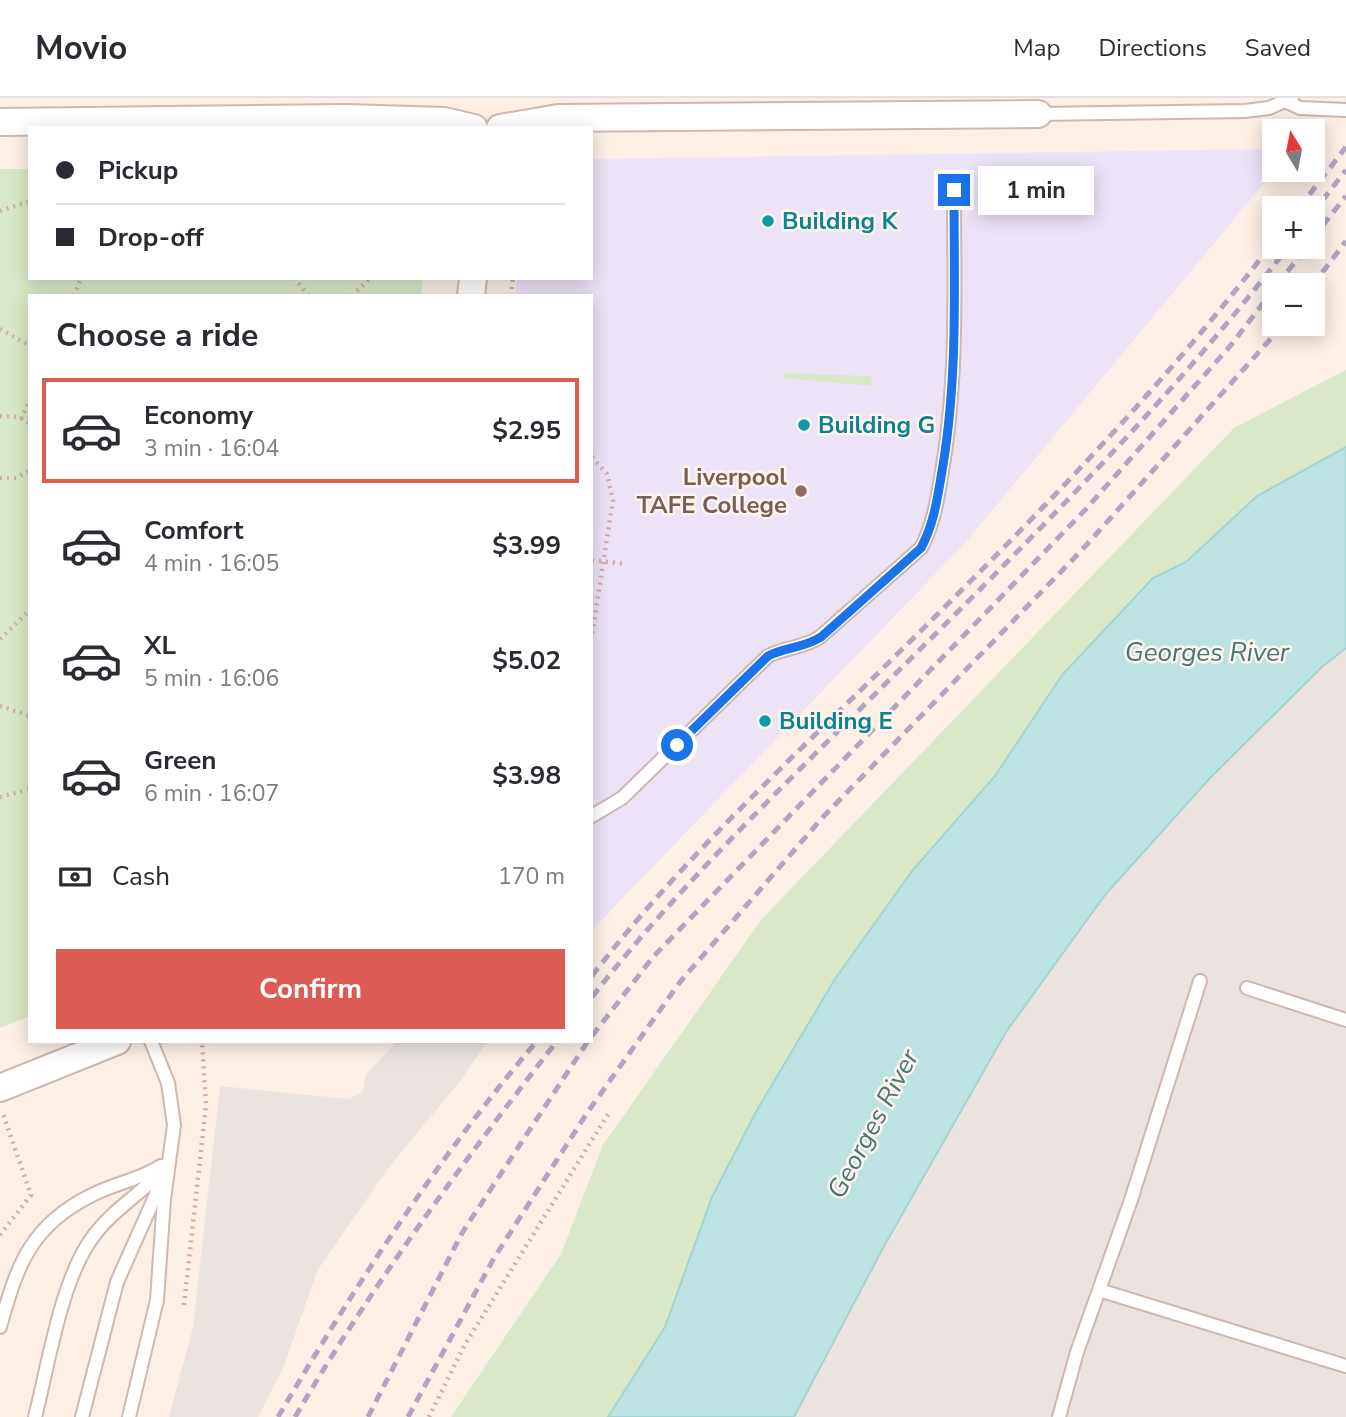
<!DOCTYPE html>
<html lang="en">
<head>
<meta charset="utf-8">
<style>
	body { margin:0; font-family:"Nunito Sans",sans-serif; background:#f7f7f7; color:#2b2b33; height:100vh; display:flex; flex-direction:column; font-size:26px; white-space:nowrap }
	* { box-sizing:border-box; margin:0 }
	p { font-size:23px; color:#7c7c81 }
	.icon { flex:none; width:38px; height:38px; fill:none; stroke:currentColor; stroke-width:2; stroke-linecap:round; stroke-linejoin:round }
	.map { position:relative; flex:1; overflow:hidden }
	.sheet { position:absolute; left:28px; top:196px; width:565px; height:749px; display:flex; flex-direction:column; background:#fff; border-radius:0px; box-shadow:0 4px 18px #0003 }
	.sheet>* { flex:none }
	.banner { position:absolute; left:28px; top:28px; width:565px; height:154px; border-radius:0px; box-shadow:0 4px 18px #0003; display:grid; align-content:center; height:154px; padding:0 28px; background:#fff }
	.needle { width:46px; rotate:350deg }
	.fabs { position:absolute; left:1262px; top:21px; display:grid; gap:14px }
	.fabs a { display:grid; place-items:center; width:63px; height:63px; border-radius:0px; background:#fff; box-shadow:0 4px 18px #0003; font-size:35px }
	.end { position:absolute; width:32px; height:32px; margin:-16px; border:9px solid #1a73e8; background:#fff; box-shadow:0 0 0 4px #fff }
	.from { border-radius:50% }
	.bubble { position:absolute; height:49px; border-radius:0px; background:#fff; box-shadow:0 4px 18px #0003; font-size:23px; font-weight:700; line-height:49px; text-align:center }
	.banner b { display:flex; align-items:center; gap:24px; height:66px; font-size:26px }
	.banner b+b { border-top:2px solid #e1e1e2 }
	.banner i { width:18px; height:18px; background:#2b2b33 }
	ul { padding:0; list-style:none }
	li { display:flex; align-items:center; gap:21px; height:105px; margin:0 14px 10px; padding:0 14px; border:4px solid transparent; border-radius:0px }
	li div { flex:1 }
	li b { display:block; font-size:26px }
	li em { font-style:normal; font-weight:700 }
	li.current { border-color:#dc5b54 }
	li>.icon { width:63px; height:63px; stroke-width:1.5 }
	h2 { padding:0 28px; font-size:32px; line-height:84px }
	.pay { display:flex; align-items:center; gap:18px; height:77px; padding:0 28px; font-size:26px }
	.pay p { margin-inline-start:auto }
	.action { display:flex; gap:14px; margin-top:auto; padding:14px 28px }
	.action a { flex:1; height:80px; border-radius:0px; background:#dc5b54; color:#fff; font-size:28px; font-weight:700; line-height:80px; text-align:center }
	header { display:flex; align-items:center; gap:42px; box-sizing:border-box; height:98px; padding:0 35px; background:#fff; border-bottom:2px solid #e1e1e2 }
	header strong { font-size:33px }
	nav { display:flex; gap:38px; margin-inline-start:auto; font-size:24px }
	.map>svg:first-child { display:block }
	.industrial { fill:#ebe3e0 }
	.education { fill:#ece3f7 }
	.green { fill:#d9e8c6 }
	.water { fill:#bce3e2; stroke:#a3d4d3; stroke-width:2 }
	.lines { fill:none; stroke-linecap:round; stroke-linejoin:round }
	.lane-casing { stroke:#ceb8b0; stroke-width:16 }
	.street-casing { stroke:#ceb8b0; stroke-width:30 }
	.path { stroke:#d3aea3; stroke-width:4.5; stroke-dasharray:2 5; stroke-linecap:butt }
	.lane { stroke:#fff; stroke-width:12 }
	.street { stroke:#fff; stroke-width:26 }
	.rail { stroke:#b1a5c4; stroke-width:5; stroke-dasharray:10 7; stroke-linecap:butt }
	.route { stroke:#1a73e8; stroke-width:9 }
	.culture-dot { fill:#0f9aa8; stroke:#fef4ed; stroke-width:2.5 }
	.education-dot { fill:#8d6e63; stroke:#fef4ed; stroke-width:2.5 }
	.labels { text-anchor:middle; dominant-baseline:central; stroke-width:5; stroke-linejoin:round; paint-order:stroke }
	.culture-label { font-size:24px; font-weight:bold; fill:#0d838f; stroke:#fef4ed; text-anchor:start }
	.education-label { font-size:24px; font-weight:bold; fill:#785e54; stroke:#fef4ed; text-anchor:end }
	.water-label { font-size:26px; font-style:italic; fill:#427776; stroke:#fef4ed }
</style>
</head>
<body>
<header>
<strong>Movio</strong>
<nav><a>Map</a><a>Directions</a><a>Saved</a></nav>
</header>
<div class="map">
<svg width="1346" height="1319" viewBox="0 0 1346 1319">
	<rect width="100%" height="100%" fill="#fbefe6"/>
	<path class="industrial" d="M1346,550V1319H794L883,1150L1006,934L1105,797L1211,679L1322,569Z
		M398,943H488L460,983L389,1069L317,1173L284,1268L258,1319H169L193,1229L220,988L349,1001L363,994L366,976Z"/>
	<path class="education" d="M1274,51L1275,72L965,445L592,832V198H515L517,180H592V61Z"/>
	<path class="green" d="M0,71H30V180H423L421,198H30V918L0,930Z
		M1346,272V349L1257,398L1186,464L1153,480L1062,577L995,678L912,773L712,1099L665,1229L608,1319H451L561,1156L603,1047L761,822L1234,330Z
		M783,275L871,278L872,288L784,280Z"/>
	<path class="water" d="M1346,349V550L1322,569L1211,679L1105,797L1006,934L883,1150L794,1319H608L665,1229L712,1099L757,1012L835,881L912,773L995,678L1062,577L1153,480L1186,464L1257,398Z"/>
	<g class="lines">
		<defs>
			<path id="lane" d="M1287,4L1300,10L1346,12
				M1038,16L1245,13L1269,10L1292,0
				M592,718L622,700L768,558C785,549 804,550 820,539L921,450C935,424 938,396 943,367C958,276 954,184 954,92
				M1247,890L1346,922
				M1099,1192L1346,1268
				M0,1229C17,1167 31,1127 92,1097C115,1085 139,1082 161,1068
				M35,1319C49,1265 61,1179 95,1136C116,1108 147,1093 168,1065
				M82,1319L117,1184L161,1085
				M129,1319L157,1202L164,1101L174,1027L168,985L151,943
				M1059,1319L1077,1254L1131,1102L1200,883"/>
			<path id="street" d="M0,24L346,20L444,23L474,30
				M500,30L558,20L1038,16
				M471,198L473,180
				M0,990L117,943"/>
		</defs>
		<use href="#lane" class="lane-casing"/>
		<use href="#street" class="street-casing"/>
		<path class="path" d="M0,113L30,103
			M294,180L309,198
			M74,198L81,180
			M352,198L370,180
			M511,198L513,180
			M0,231L30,248
			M0,318L19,319L30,326
			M21,321L30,302
			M592,359L607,376L613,402L592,537
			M0,380H16L30,372
			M592,462L625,466
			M0,541L30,512
			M0,608L30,618
			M0,699L30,691
			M0,1137L31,1097L2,1013
			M184,1207L206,1007L202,943
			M429,1319L464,1248L610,1013"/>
		<use href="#lane" class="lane"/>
		<use href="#street" class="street"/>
		<path class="rail" d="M1299,110L1346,49
			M1312,116L1346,72
			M1312,141L1346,98
			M1277,187L1307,149
			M1312,188L1346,143
			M592,878C672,773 773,678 867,586C1009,446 1153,303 1274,143
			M592,899C665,805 751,720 835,636C992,479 1153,325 1288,149
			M592,938L653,859L1086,411L1231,247L1274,191
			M278,1319C355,1188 439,1058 537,943
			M295,1319C372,1187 463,1064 557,943
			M368,1319L462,1135L588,943
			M408,1319L494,1160L587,1015L680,884L823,719L1081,453L1284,226"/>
	</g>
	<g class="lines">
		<path class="route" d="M677,647L768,558C785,549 804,550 821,539L921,450C935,424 938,396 943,367C958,276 954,184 954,92"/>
	</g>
	<g class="culture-dot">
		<circle cx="768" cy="123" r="7"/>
		<circle cx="804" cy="327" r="7"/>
		<circle cx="765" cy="623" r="7"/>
	</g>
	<circle class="education-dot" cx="801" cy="393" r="7"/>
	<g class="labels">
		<g class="culture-label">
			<text x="782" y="123">Building K</text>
			<text x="818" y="327">Building G</text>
			<text x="779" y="623">Building E</text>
		</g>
		<g class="education-label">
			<text x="787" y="379">Liverpool<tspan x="787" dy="28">TAFE College</tspan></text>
		</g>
		<g class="water-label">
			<text x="1207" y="554">Georges River</text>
			<text transform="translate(873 1026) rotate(-62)">Georges River</text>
		</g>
	</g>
</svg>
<div class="fabs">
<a><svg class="needle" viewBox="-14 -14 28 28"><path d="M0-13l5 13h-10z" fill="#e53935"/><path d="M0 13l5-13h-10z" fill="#7c7c81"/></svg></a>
<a>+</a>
<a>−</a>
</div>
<i class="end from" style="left:677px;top:647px"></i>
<i class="end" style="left:954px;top:92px"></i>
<div class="bubble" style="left:978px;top:68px;width:116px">1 min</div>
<div class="banner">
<b><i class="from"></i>Pickup</b>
<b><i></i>Drop-off</b>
</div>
<section class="sheet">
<h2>Choose a ride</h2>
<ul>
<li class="current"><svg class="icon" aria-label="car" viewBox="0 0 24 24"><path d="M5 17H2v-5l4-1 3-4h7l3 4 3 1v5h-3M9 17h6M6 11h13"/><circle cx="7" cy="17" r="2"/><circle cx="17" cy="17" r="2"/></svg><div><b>Economy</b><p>3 min · 16:04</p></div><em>$2.95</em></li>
<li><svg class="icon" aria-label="car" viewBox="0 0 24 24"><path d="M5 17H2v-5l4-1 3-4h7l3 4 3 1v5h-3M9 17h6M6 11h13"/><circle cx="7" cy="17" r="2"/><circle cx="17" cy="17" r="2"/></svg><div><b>Comfort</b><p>4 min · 16:05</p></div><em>$3.99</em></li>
<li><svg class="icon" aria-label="car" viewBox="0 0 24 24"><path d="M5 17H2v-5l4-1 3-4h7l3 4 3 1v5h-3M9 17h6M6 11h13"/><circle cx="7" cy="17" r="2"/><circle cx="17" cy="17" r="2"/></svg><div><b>XL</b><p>5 min · 16:06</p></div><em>$5.02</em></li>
<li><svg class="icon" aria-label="car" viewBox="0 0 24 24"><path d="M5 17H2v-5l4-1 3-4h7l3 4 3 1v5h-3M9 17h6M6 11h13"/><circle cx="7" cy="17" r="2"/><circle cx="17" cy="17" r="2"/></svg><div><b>Green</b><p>6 min · 16:07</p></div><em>$3.98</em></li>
</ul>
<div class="pay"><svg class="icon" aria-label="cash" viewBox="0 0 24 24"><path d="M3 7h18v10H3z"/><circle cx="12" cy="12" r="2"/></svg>Cash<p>170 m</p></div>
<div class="action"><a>Confirm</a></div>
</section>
</div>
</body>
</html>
